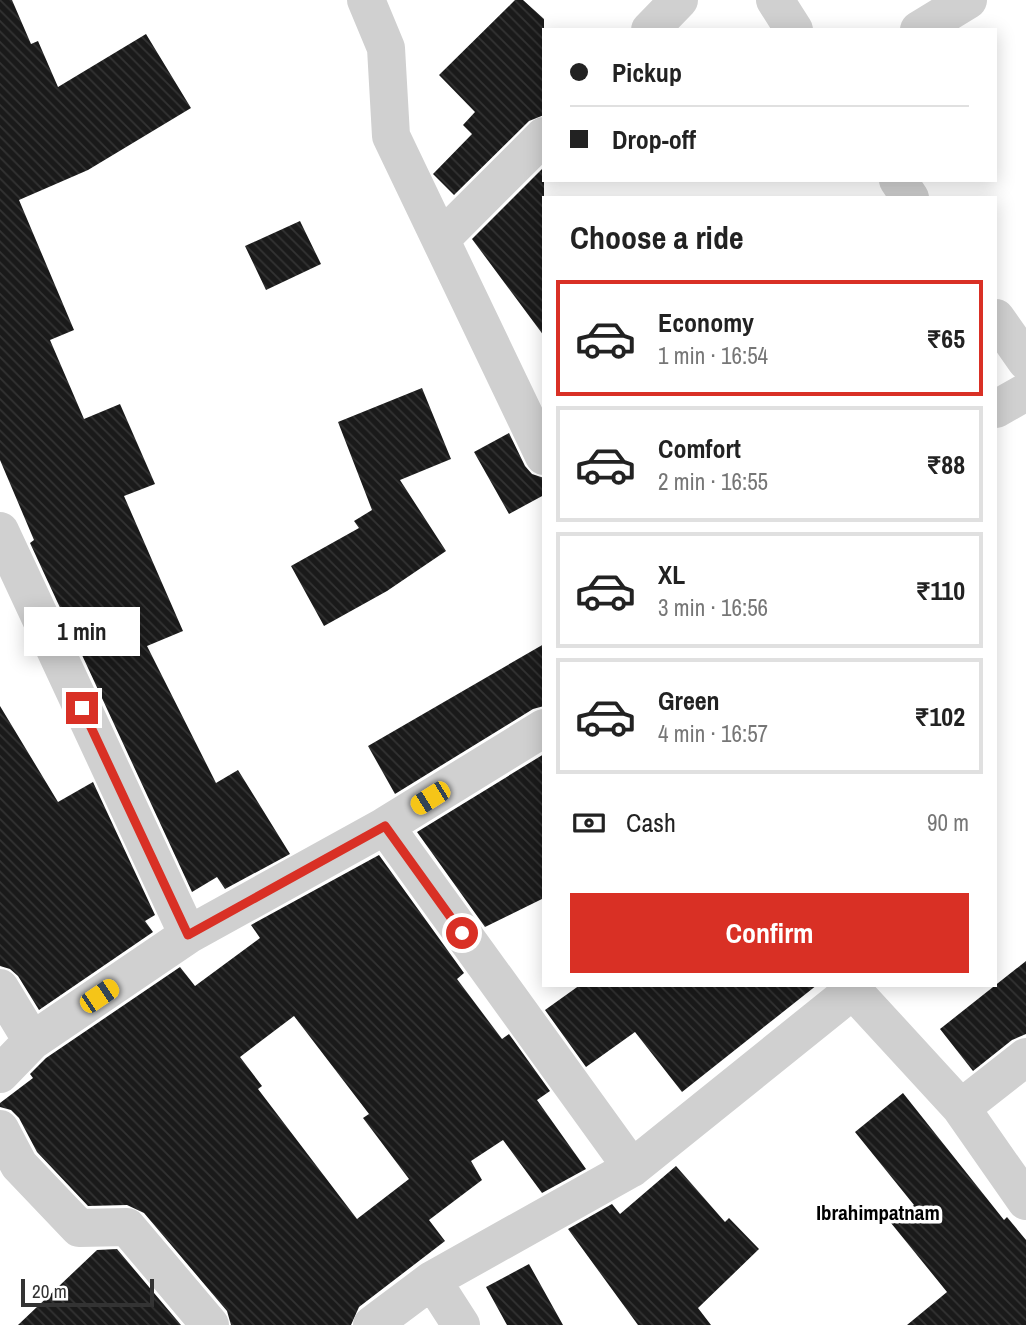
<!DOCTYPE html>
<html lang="en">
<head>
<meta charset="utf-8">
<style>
	body { margin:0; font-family:"Archivo Narrow",sans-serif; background:#f6f6f6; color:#222; height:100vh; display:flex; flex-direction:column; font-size:26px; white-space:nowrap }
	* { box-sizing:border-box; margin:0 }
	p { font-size:23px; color:#767676 }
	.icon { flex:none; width:38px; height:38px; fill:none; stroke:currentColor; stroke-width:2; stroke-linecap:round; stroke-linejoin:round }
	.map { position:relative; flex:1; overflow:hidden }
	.sheet { position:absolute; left:542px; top:196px; width:455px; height:791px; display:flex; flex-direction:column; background:#fff; border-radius:0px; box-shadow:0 4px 18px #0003 }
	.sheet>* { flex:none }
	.top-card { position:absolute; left:542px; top:28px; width:455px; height:154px; border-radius:0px; box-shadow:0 4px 18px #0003; display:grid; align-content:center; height:154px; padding:0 28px; background:#fff }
	.scale { position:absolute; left:21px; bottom:18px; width:133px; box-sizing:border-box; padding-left:7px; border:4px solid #333; border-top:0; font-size:19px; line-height:24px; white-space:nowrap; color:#333; -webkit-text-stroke:5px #fff; paint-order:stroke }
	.end { position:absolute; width:32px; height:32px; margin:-16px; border:9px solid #d93025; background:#fff; box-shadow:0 0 0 4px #fff }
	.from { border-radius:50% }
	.bubble { position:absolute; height:49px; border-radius:0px; background:#fff; box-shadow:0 4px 18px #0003; font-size:23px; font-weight:800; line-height:49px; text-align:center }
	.car { position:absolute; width:21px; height:42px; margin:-21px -10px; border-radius:9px; box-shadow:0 0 5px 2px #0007; background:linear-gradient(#f5c518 24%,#345 0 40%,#f5c518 0 76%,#345 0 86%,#f5c518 0) }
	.top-card b { display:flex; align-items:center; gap:24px; height:66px; font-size:26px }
	.top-card b+b { border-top:2px solid #e0e0e0 }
	.top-card i { width:18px; height:18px; background:#222 }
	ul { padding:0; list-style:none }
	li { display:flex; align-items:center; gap:21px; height:116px; margin:0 14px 10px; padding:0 14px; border:4px solid #e0e0e0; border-radius:0px }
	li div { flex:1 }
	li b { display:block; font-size:26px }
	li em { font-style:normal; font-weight:800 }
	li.selected { border-color:#d93025 }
	li>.icon { width:63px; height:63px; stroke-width:1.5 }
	h2 { padding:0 28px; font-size:32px; line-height:84px }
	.pay { display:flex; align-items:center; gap:18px; height:77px; padding:0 28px; font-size:26px }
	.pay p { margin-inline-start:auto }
	.button { display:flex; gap:14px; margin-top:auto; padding:14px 28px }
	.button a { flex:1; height:80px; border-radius:0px; background:#d93025; color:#fff; font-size:28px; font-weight:800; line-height:80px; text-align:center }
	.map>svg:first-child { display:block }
	.building { fill:url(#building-back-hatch); fill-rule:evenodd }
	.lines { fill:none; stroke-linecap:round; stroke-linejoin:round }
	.minor { stroke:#d0d0d0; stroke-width:38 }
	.route { stroke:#d93025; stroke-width:9 }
	.labels { text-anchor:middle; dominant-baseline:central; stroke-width:7; stroke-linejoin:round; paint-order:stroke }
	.quarter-label { font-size:21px; font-weight:bold; fill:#000; stroke:#fff }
</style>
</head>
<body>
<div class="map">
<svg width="1026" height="1325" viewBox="0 0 1026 1325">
	<defs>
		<pattern id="building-back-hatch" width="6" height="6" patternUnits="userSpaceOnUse" patternTransform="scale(1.75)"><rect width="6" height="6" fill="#1a1a1a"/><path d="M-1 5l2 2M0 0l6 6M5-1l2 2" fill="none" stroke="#333"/></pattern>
	</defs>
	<rect width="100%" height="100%" fill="#fff"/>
	<path class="building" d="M0,0H12L31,44L38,41L58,87L146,34L191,108L88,170L19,200L74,330L50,340L84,419L120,404L155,484L124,496L183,631L147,646L216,783L238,770L290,854L225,889L217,877L192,892L30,543L34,540L0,460Z
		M515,0H523L544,19V115L529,121L454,195L433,174L472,134L463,125L475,112L439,75Z
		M544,167V336L472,239Z
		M300,221L321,264L266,290L245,246Z
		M422,388L451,459L400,480L446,551L387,591L324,626L291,566L359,528L354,521L372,510L338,422Z
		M509,433L525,466L532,474L544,478V495L509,514L474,452Z
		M544,644V706L533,709L395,794L368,746Z
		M0,706L58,802L93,782L155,915L145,921L153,932L39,1010L18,976L10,969L0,966Z
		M544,754V898L485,927L417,832Z
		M379,855L464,973L457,979L502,1039L509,1034L550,1091L537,1100L586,1169L542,1193L503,1140L471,1161L482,1180L429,1220L445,1241L359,1307L351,1325H231L227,1311L144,1213L127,1205L88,1206L37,1152L19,1118L11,1110L0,1107V1103L33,1078L30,1074L46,1058L180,967L195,986L260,938L251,925ZM294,1016L369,1114L363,1118L409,1179L357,1219L258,1089L262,1086L240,1057Z
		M1026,961V1034L1012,1040L973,1071L940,1029Z
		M580,985H817L682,1092L635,1032L586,1067L545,1010Z
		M903,1093L1004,1220L1007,1217L1026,1240V1325H907L947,1292L891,1223L914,1205L855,1132Z
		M676,1166L725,1222L729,1218L759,1249L698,1308L711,1325H638L568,1229L612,1204L620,1214Z
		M117,1249L181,1325H18L97,1250Z
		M529,1264L563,1325H507L486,1287Z"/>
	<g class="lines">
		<path class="minor" d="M366,0L386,48L391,136L544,456
			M775,0L794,30
			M650,30L679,0
			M919,30L968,0
			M898,180L910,198
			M441,239L544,136
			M996,318L1026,361
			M996,409L1026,392
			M0,531L188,935
			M385,826L632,1168
			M848,985L961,1108L1026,1201
			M0,988L32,1041
			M0,1074L32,1041L188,935L385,826L544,728
			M961,1108L1026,1057
			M0,1129L19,1165L79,1228L127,1227L210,1325
			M432,1280L461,1325
			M372,1325L432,1280L632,1168L852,991"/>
	</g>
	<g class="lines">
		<path class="route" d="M82,708L188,935L385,826L462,933"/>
	</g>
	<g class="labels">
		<g class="quarter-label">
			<text x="878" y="1212">Ibrahimpatnam</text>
		</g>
	</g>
</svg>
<div class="scale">20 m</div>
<i class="end from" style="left:462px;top:933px"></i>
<i class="end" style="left:82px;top:708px"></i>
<div class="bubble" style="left:24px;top:607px;width:116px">1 min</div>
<i class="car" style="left:430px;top:798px;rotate:238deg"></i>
<i class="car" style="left:99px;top:996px;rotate:56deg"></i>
<div class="top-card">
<b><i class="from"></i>Pickup</b>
<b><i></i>Drop-off</b>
</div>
<section class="sheet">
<h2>Choose a ride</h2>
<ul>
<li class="selected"><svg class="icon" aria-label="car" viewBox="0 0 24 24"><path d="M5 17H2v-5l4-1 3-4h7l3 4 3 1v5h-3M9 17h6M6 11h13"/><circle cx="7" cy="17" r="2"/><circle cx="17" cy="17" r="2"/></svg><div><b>Economy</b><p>1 min · 16:54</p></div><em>₹65</em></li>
<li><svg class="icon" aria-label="car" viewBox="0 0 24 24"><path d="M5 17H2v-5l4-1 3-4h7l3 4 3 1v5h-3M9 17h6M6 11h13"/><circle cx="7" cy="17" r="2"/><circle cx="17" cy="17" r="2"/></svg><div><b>Comfort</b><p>2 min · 16:55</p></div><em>₹88</em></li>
<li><svg class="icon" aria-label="car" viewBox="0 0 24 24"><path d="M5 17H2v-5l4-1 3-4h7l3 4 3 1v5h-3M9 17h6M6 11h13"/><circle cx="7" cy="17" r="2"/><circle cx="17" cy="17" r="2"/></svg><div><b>XL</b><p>3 min · 16:56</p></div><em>₹110</em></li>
<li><svg class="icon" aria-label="car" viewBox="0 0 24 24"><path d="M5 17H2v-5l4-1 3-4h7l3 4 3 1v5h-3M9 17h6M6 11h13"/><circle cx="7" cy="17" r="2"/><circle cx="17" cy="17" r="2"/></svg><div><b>Green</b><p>4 min · 16:57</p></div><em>₹102</em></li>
</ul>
<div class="pay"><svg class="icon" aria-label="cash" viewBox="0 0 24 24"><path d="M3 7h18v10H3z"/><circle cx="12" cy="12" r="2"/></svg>Cash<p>90 m</p></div>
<div class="button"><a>Confirm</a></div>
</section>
</div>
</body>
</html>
